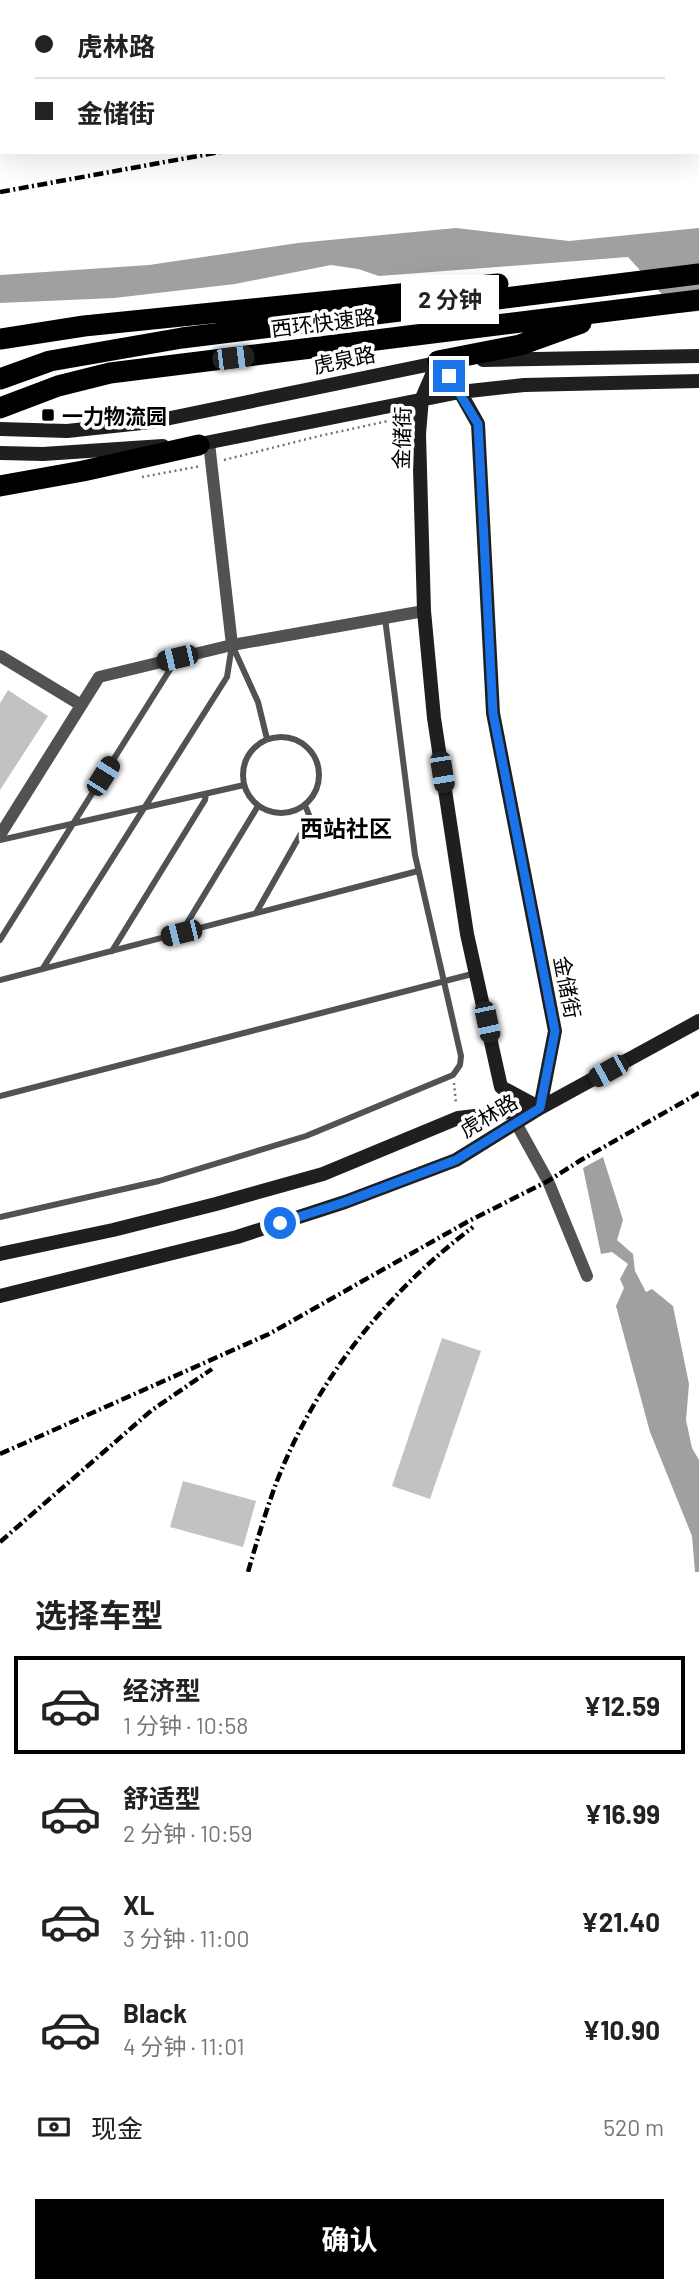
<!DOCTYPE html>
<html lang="zh">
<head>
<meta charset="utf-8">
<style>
	body { margin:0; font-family:Barlow,"Noto Sans SC",sans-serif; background:#f6f6f6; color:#222; height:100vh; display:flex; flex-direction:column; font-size:26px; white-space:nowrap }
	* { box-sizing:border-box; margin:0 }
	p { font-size:23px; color:#767676 }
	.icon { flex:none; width:38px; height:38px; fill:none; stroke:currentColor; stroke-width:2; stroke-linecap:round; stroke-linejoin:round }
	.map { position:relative; height:1572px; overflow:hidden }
	.drawer { display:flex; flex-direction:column; background:#fff; flex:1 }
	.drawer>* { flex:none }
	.top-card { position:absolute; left:0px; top:0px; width:700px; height:154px; box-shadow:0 7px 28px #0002; display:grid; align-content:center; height:154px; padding:0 35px; background:#fff }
	.end { position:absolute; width:32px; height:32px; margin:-16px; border:9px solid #1a73e8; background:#fff; box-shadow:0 0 0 4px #fff }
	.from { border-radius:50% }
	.bubble { position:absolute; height:49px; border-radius:0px; background:#fff; box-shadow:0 7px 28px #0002; font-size:23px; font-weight:700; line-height:49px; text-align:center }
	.car { position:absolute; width:21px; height:42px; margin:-21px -10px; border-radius:9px; box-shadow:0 0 5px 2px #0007; background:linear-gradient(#222 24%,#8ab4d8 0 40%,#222 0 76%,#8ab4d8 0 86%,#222 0) }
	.top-card b { display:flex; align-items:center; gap:24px; height:66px; font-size:26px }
	.top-card b+b { border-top:2px solid #e0e0e0 }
	.top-card i { width:18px; height:18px; background:#222 }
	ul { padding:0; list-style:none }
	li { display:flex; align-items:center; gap:21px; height:98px; margin:0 14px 10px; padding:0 21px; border:4px solid transparent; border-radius:0px }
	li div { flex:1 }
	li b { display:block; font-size:26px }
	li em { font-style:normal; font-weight:700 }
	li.active { border-color:#000 }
	li>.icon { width:63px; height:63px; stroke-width:1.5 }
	h2 { padding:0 35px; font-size:32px; line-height:84px }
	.pay { display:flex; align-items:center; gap:18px; height:77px; padding:0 35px; font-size:26px }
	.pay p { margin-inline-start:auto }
	.button { display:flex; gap:14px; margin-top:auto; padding:14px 35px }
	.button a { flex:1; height:80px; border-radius:0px; background:#000; color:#fff; font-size:28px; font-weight:700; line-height:80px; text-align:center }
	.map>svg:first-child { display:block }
	.water { fill:#a0a0a0 }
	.building { fill:#c2c2c2 }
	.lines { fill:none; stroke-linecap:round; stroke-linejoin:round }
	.path { stroke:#747474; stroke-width:2.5; stroke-dasharray:2 3.5; stroke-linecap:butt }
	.lane { stroke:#525252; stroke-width:6 }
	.street { stroke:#525252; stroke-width:12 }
	.secondary { stroke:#1f1f1f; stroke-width:14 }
	.highway { stroke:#000; stroke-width:21 }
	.rail { stroke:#000; stroke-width:4.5; stroke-dasharray:10 3.5 2 3.5; stroke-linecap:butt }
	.route { stroke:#1a73e8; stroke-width:9 }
	.poi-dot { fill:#000; stroke:#fff; stroke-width:2.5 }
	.labels { text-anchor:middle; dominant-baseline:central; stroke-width:7; stroke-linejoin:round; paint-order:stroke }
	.street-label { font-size:21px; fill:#000; stroke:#fff }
	.poi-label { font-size:21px; font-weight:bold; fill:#000; stroke:#fff; text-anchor:start }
	.neighbourhood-label { font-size:23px; font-weight:bold; fill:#000; stroke:#fff }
</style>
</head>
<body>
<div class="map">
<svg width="699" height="1572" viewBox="0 0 699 1572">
	<rect width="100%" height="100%" fill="#fff"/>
	<path class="water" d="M456,228L569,241L699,228V311L679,313L628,257L379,276L358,269L331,265L235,284L114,298L0,303V275L149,265L298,243Z
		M603,1157L623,1220L617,1240L633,1254L635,1271L646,1292L652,1289L673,1306L689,1384L686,1420L692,1448L699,1460V1572H695L692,1536L650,1432L616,1306L624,1288L620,1279L628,1264L612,1252L601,1254L583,1168Z"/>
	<path class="building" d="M8,690L48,716L0,790V703Z
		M442,1338L481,1351L430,1499L392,1486Z
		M183,1481L256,1501L243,1547L170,1527Z"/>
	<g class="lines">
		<path class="path" d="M224,460L319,436L388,421
			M142,477L201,466
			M454,1083L456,1104"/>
		<path class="lane" d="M233,647L258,702L267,739
			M243 775a38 38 0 1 1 76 0a38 38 0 1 1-76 0Z
			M0,840L244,785
			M256,913L303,830L309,815L305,805
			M181,933L258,806
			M0,940L176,660
			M112,951L205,800L206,794
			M43,968L227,677L232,645
			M0,980L418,871
			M0,1096L476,973
			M0,1217L159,1181L306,1136L453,1075L460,1065L461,1056L415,855L385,618"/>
		<path class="street" d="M209,443L232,645
			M0,656L81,705
			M0,835L99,677L232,645L424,611
			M516,1123L548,1181L587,1276"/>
		<path class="secondary" d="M117,2L125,0
			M0,23H2
			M483,360L699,356
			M438,361L460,392L478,424L493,713L555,1031L540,1108L501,1087L467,934L434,718L424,611L419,434L422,398Z
			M0,429L67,431L151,422L446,361
			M190,446L460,392L524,385L699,381
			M0,453L43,454L163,446
			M0,1254L113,1230L216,1204L323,1174L458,1118L535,1109
			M0,1296L237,1237L345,1202L456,1160L540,1108L699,1021"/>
		<path class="highway" d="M0,339L84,326L498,284
			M438,361L520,345L581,323
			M0,379L50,361L182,338L699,274
			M0,408L58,386L110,373L699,300
			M0,486L83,471L199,445"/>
		<path class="rail" d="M647,2L657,0
			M698,2H699
			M698,66H699
			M0,127H2
			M0,192L220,152
			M0,1454L269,1334L467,1222L548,1181L581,1160L699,1093
			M0,1542L152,1410L212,1369
			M248,1572C257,1541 266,1510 277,1481C317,1379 386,1293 473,1227"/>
	</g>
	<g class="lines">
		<path class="route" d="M280,1223L345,1202L456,1160L540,1108L555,1031L493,713L478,424L449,376"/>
	</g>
	<rect class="poi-dot" x="41" y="408" width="14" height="14" rx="3.5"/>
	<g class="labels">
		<g class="street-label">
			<text transform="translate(323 322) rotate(-7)">西环快速路</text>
			<text transform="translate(344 359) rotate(-12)">虎泉路</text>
			<text transform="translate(401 438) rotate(-88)">金储街</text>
			<text transform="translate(568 987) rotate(79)">金储街</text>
			<text transform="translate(488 1115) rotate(-31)">虎林路</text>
		</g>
		<g class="poi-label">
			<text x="62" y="415">一力物流园</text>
		</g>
		<g class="neighbourhood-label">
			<text x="346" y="828">西站社区</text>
		</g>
	</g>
</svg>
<i class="end from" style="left:280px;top:1223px"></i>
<i class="end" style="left:449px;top:376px"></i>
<div class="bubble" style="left:401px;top:275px;width:98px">2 分钟</div>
<i class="car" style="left:233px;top:358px;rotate:83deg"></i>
<i class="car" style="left:177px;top:658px;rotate:257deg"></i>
<i class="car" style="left:442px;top:772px;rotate:171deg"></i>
<i class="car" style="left:103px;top:776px;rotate:32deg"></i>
<i class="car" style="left:181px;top:933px;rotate:256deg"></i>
<i class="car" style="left:487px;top:1022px;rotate:168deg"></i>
<i class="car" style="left:608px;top:1071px;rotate:241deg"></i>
<div class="top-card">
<b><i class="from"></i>虎林路</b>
<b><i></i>金储街</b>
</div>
</div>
<section class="drawer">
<h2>选择车型</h2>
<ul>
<li class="active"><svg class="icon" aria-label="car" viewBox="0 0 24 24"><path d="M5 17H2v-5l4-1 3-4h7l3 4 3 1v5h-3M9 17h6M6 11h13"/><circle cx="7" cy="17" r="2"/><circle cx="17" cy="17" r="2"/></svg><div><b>经济型</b><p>1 分钟 · 10:58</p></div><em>¥12.59</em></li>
<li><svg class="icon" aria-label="car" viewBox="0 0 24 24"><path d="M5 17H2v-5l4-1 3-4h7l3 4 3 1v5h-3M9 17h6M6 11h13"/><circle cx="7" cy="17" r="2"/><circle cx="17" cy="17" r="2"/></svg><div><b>舒适型</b><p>2 分钟 · 10:59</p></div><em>¥16.99</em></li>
<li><svg class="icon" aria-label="car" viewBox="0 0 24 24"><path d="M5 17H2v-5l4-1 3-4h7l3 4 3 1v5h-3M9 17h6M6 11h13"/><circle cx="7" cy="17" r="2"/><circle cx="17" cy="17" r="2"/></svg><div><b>XL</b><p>3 分钟 · 11:00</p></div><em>¥21.40</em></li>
<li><svg class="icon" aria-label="car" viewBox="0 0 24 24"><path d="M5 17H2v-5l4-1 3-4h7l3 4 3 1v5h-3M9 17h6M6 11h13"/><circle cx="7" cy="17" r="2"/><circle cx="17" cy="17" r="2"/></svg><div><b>Black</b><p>4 分钟 · 11:01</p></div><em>¥10.90</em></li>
</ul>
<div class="pay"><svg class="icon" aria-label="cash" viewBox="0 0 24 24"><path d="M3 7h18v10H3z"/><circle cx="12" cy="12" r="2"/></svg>现金<p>520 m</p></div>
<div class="button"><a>确认</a></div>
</section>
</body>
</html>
